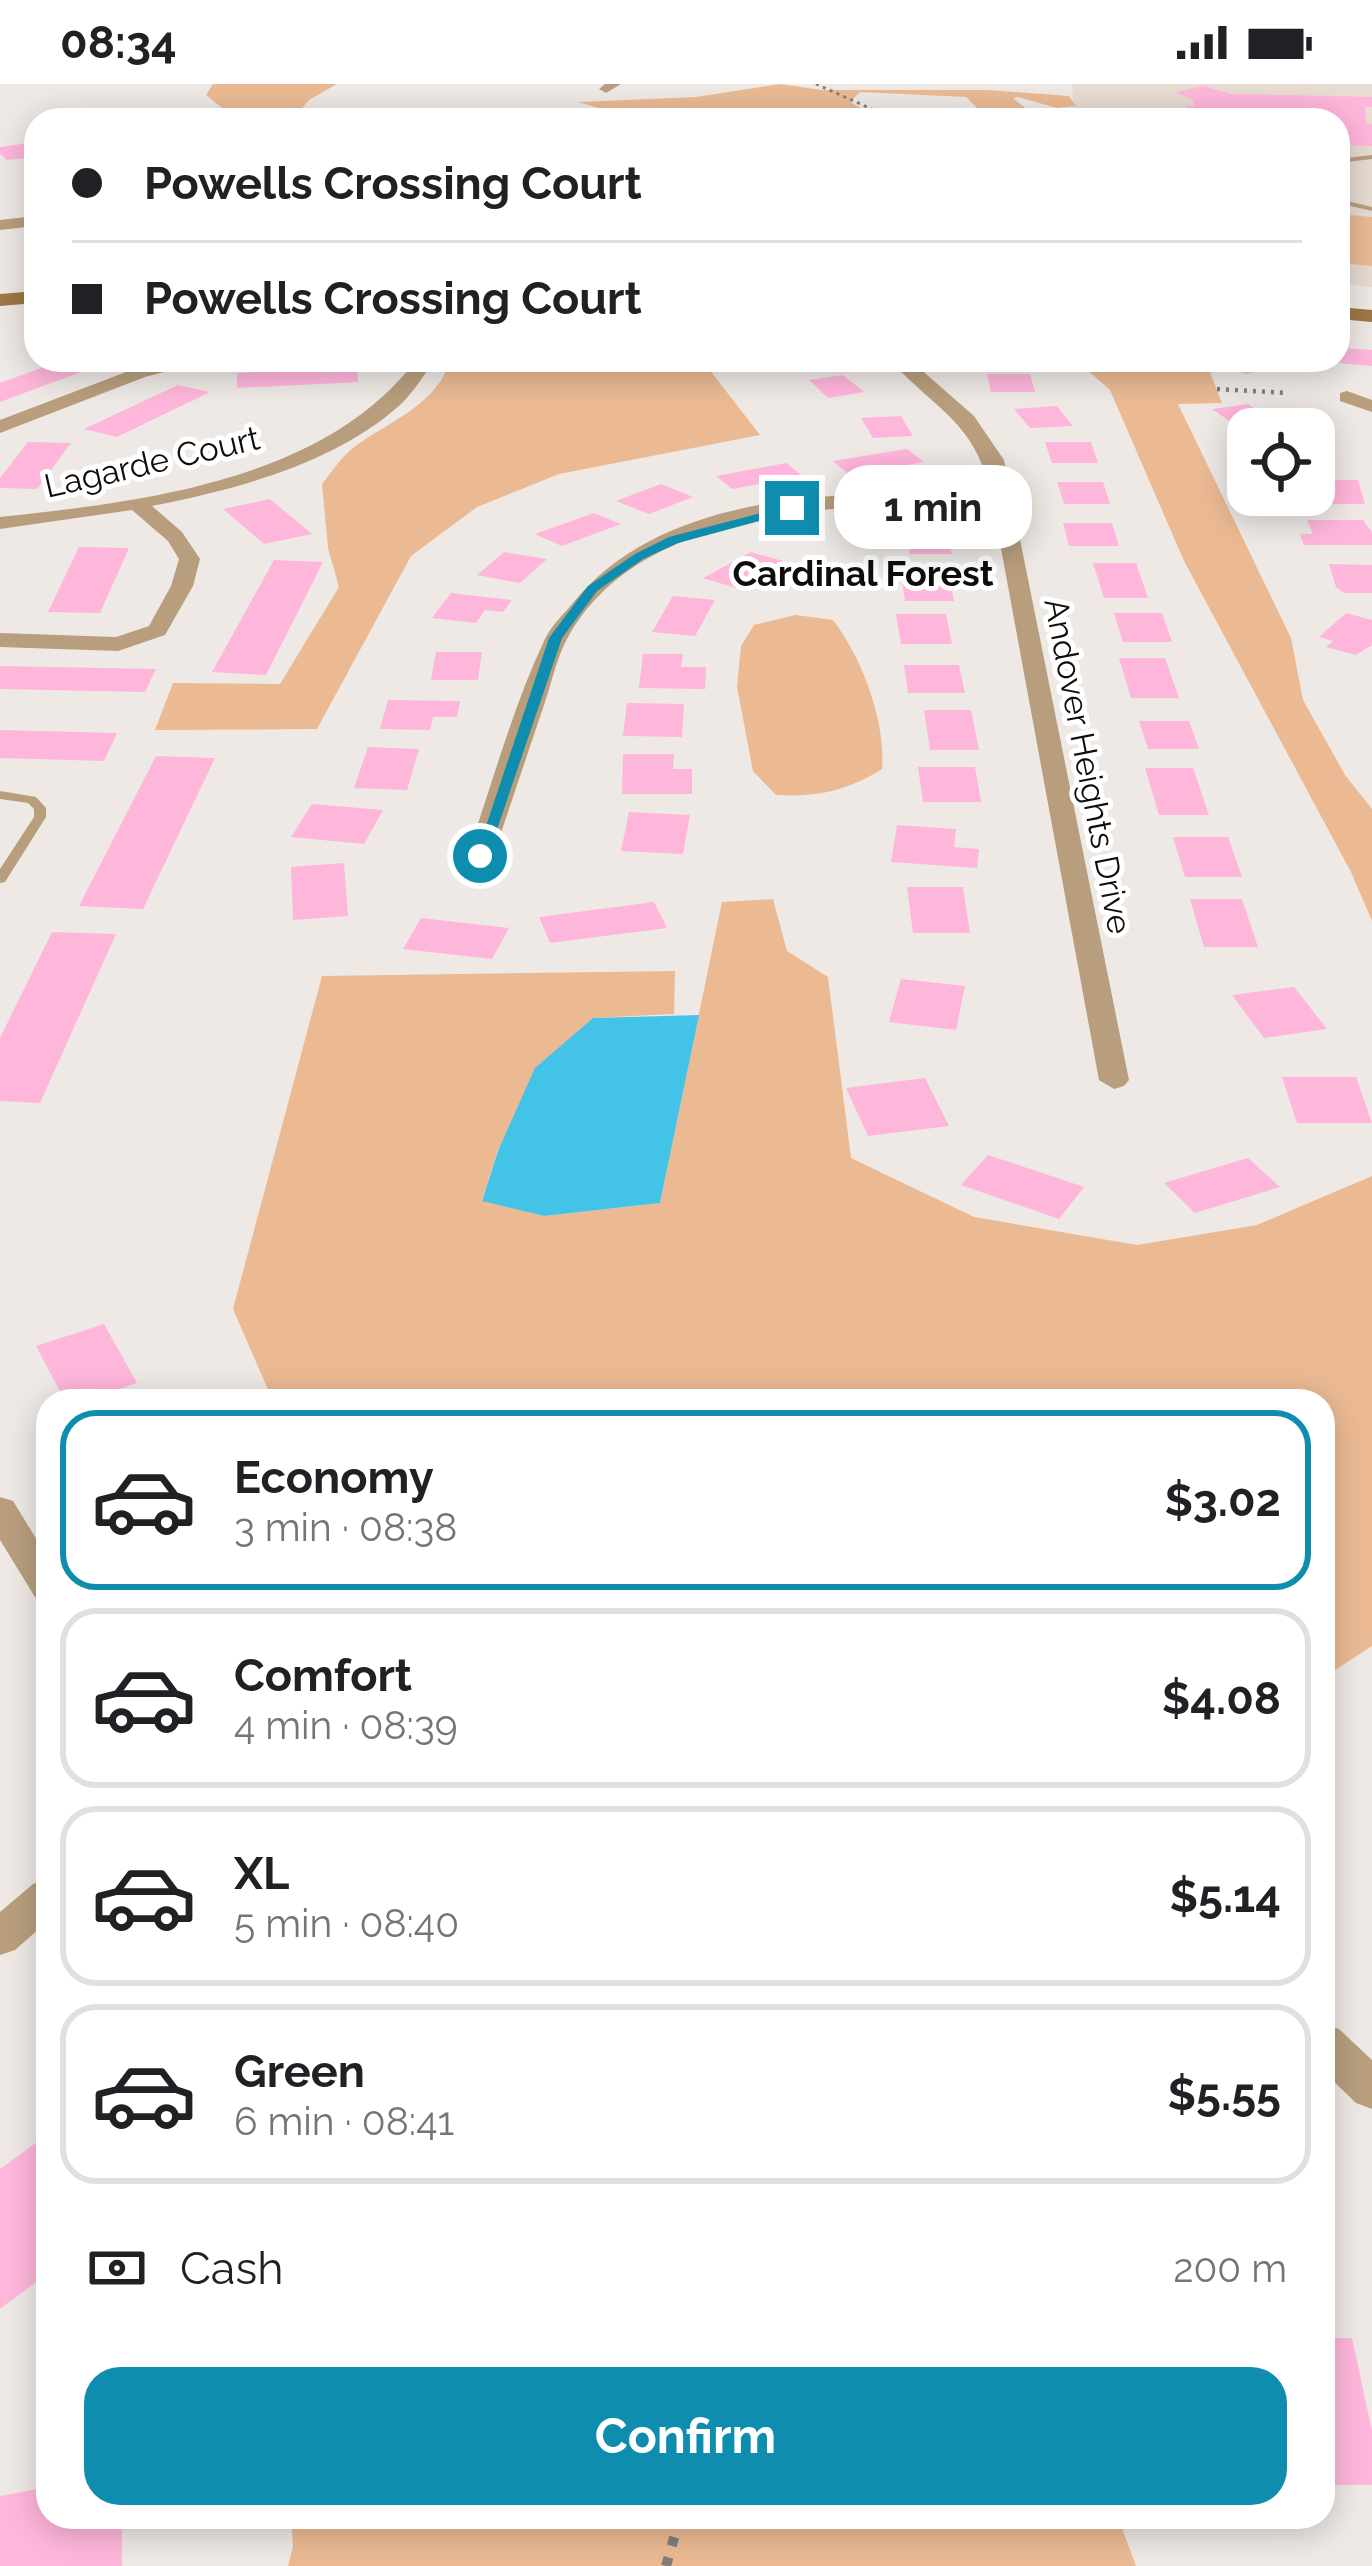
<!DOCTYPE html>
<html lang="en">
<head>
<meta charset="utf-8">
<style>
	body { margin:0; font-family:Raleway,sans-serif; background:#f2f2f2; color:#202124; height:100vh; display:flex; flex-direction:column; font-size:45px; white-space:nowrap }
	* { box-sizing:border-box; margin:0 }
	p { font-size:39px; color:#757577 }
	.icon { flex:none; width:66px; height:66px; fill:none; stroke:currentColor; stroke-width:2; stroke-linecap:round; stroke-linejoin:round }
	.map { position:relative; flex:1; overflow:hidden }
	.details { position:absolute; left:36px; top:1305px; width:1299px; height:1140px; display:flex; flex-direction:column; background:#fff; border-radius:36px; box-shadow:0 6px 30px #0003 }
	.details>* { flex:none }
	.guide { position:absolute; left:24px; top:24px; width:1326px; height:264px; border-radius:36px; box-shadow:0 6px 30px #0003; display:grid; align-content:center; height:264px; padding:0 48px; background:#fff }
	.controls { position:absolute; left:1227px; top:324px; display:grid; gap:24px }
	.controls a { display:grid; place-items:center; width:108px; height:108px; border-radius:24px; background:#fff; box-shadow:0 6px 30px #0003; font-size:60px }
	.end { position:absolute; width:54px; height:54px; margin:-27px; border:15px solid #0e8dae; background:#fff; box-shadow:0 0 0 6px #fff }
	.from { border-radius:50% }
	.bubble { position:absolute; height:84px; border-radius:36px; background:#fff; box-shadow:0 6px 30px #0003; font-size:39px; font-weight:700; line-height:84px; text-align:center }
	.guide b { display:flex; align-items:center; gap:42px; height:114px; font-size:45px }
	.guide b+b { border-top:3px solid #e0e0e0 }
	.guide i { width:30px; height:30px; background:#202124 }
	ul { padding:21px 0 0; list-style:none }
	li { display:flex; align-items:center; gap:36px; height:180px; margin:0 24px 18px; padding:0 24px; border:6px solid #e0e0e0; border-radius:36px }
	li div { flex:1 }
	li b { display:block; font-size:45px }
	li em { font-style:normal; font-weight:700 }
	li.selected { border-color:#0e8dae }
	li>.icon { width:108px; height:108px; stroke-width:1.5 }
	.pay { display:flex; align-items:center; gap:30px; height:132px; padding:0 48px; font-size:45px }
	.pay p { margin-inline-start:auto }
	.button { display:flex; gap:24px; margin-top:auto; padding:24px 48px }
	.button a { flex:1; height:138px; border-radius:36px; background:#0e8dae; color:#fff; font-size:48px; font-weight:700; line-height:138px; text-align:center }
	.status { display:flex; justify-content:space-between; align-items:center; height:84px; padding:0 60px; background:#fff; direction:ltr }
	.status svg { height:33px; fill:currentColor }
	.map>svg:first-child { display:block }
	.built { fill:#e7dbd2 }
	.green { fill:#ebba93 }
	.water { fill:#44c3e9 }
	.building { fill:#ffb6db }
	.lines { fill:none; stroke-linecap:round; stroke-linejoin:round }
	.path-far2 { stroke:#817e7b; stroke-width:3; stroke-dasharray:3 4.5; stroke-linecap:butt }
	.path-far1 { stroke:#817e7b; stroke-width:4.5; stroke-dasharray:3 6; stroke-linecap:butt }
	.path { stroke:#817e7b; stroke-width:10; stroke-dasharray:9 12; stroke-linecap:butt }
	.lane { fill:#b89e7d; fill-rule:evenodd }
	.street { fill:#b89e7d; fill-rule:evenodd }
	.secondary { fill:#9e7846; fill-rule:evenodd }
	.route { fill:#0e8dae }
	.labels { text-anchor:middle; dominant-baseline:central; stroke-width:10; stroke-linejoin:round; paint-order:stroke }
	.far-street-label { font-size:33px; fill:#0e0d0b; stroke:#fff }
	.far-neighbourhood-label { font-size:36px; font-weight:bold; fill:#0e0d0b; stroke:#fff }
</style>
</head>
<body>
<div class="status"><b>08:34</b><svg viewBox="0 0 49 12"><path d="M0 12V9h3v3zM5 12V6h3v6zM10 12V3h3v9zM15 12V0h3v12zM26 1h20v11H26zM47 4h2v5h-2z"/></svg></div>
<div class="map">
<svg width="1372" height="2482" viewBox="0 0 1372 2482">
	<rect width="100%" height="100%" fill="#eee9e5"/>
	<path class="built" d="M1072,0H1372V203L1338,199V36H1074Z"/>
	<path class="green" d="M213,0H337L309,16L292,36H237L206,11Z
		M780,0L822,6H987L1069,12L1076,22L1057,24L1018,13L1013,14L1038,34H987L966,13L860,8L850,18L876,33L873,36H640L578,18L696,13Z
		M1338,130L1372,133V182L1338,179Z
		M450,276H702L760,351L559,390L477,423L411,472L317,645L155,646L173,599L280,600L339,503L328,464L322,400C332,388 341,373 353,364C387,338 438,321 450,276Z
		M1076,276H1156L1161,286H1209L1222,319L1178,320L1291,554L1303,616L1345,691L1372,725V837L1351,788L1184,477L1110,306Z
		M796,531L833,536C862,574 886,637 882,685C847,707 817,713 776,711L753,687L737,603L741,562L754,541Z
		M773,815L787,867L828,893L851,1074L974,1133L1137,1161L1257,1141L1372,1092V1562L1323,1594V1317H273L233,1225L322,892L675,887L674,930L593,934L498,1066L482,1116L544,1132L660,1119L722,818Z
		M291,2433H1118L1136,2482H288L293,2462Z"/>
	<path class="water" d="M699,931L660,1119L544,1132L482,1117L498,1067L535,984L593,934Z"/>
	<path class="building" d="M1204,2L1231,10L1372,13V23H1365L1366,40H1372V62L1338,61V36H1186V22H1194L1193,16L1176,8Z
		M36,58V68L23,70L28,74L7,76L0,70V63Z
		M1338,264L1372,266V282L1338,279Z
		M63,276H113L0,318V299Z
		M1210,276H1279L1288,280L1246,290Z
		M357,284L358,298L237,304V289Z
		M987,290H1030L1035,308H991Z
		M843,291L864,308L828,314L809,296Z
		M178,301L210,308L117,353L84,345Z
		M1248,320L1271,336L1235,341L1212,325Z
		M1057,322L1073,342L1030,344L1014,325Z
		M901,332L913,352L873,354L861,334Z
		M1314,357H1331L1336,367H1327L1333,380H1314Z
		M28,358L71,359L37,405L0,404V394Z
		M1045,358H1091L1098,379H1052Z
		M907,365L924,378L850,391L833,377Z
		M786,379L803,392L732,405L716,392Z
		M1314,396H1358L1365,420H1301L1297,411H1314Z
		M1057,398H1103L1110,420H1064Z
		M661,400L693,413L649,430L616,417Z
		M270,415L312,450L264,460L223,425Z
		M594,429L621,440L562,462L535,450Z
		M1307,436H1363L1372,448V461H1304L1300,450H1313Z
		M1063,439H1112L1119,462H1069Z
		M905,440H946L952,470H910Z
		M79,463L129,464L100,529L48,528Z
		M504,468L547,475L520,499L477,491Z
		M751,468L783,477L736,504L703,494Z
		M274,476L323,478L266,591L212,588Z
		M1093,479H1136L1148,514H1104Z
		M1329,480L1372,481V509H1344L1336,503Z
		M901,489H949L954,517H905Z
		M451,509L512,516L503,528L485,526L476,539L432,534Z
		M673,512L715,516L695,552L652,548Z
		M1114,529H1162L1172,558H1123Z
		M1346,529L1372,536V561L1356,571L1326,563L1333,557L1319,553Z
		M896,530H946L952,560H901Z
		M436,568H482L478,596H431Z
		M643,570H683L681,583H706L705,605L639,604Z
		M1119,574H1165L1179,614H1131Z
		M904,581H959L965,609H908Z
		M0,582L156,585L145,608L0,605Z
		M388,616L460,617L457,633H433L430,646L380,645Z
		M627,619L684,620L682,653L623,652Z
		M924,626H971L979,666H930Z
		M1139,637H1189L1199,665H1148Z
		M0,646L117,649L104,677L0,674Z
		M368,663L419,665L407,706L354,704Z
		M623,670H674L673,685H692V710H622Z
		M156,672L215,674L143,825L79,822Z
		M918,683H975L981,718H923Z
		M1145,684H1193L1209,731H1159Z
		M312,720L383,726L364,760L291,753Z
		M629,728L690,731L683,770L621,767Z
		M897,741L956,745L954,763L979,765L977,784L891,778Z
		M1173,753H1228L1242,793H1185Z
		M344,779L348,832L293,836L291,783Z
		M907,803H963L970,849H913Z
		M1190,815H1242L1258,863H1204Z
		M654,818L667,844L550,859L539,833Z
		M421,834L509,844L492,875L403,865Z
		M52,848L116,850L40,1019L0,1017V954Z
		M901,895L965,902L956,946L889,938Z
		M1294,903L1327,945L1264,954L1232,911Z
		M1282,993H1356L1372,1039H1297Z
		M925,994L949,1042L868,1052L846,1004Z
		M988,1071L1084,1103L1059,1135L961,1101Z
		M1248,1074L1280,1103L1195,1129L1164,1099Z
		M104,1240L137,1299L83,1317H65L36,1262Z
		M48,2050V2189L0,2225V2085Z
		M1323,2254H1352L1372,2347V2401H1323Z
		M48,2403V2433H122V2482H0V2412Z"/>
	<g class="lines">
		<path class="path-far2" d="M816,0L896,36"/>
		<path class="path-far1" d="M1217,305L1288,309"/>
		<path class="path" d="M666,2482L680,2433"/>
		<path class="lane" d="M1372,71V75L1338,79V75Z
			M1338,115L1372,123V127L1338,119Z
			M0,707L36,713L46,724V733L5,798L0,799V785L34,733V725L28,719L0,715Z"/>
		<path class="street" d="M605,0H621L606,9L599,5Z
			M36,132V142L0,146V136Z
			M175,276H209L145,293L0,349V336L134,285Z
			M416,276H434C424,291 413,309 400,321C334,380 237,405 152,422L182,448L200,475L193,502L165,551L118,567L0,563V549L116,553L149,542L171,502L179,475L168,457L132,426L0,445V433C141,418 325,397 416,276Z
			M890,276H910L974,332L1004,376L1129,996L1124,1002L1114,1005L1099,996L993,421C858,420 642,416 567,555C556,575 551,602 543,624C526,674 510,723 493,772L480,780L467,772C492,701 512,625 544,557C550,543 562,532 572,520C667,402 853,408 990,409C977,339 933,324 890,276Z
			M1347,307L1372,316V328L1340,317V309Z
			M0,1413L13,1417L48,1474V1517L35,1513L0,1456Z
			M48,1795V1837L15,1866L0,1871V1828L33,1800Z
			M1323,1939L1339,1945L1372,1976V2025L1356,2019L1323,1987Z"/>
		<path class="secondary" d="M36,207V219L0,222V210Z
			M1338,223L1372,226V238L1338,235Z"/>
	</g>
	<path class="route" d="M792,421L796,427L678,459L643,475L597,507L562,554L488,772L475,775L549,554L588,502L635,470L669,453Z"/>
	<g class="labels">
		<g class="far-street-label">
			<text transform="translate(152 378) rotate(-13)">Lagarde Court</text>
			<text transform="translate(1088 682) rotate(79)">Andover Heights Drive</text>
		</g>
		<g class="far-neighbourhood-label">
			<text x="863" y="489">Cardinal Forest</text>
		</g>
	</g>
</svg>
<div class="controls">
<a><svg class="icon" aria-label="locate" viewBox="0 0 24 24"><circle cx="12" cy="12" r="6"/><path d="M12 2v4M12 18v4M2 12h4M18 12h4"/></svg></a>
</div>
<i class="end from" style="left:480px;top:772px"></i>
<i class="end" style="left:792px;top:424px"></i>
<div class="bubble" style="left:834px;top:381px;width:198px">1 min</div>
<div class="guide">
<b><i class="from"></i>Powells Crossing Court</b>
<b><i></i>Powells Crossing Court</b>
</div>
<section class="details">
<ul>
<li class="selected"><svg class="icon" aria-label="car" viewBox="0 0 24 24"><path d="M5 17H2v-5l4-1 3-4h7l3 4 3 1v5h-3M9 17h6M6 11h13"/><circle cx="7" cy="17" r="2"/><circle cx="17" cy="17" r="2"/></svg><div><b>Economy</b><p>3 min · 08:38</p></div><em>$3.02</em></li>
<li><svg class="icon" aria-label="car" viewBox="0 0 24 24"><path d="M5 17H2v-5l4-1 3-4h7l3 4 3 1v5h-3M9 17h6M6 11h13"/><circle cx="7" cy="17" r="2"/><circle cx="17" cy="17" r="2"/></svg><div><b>Comfort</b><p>4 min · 08:39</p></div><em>$4.08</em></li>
<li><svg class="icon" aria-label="car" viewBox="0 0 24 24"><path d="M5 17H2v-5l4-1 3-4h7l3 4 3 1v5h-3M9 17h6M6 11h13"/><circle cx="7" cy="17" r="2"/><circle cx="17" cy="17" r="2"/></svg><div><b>XL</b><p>5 min · 08:40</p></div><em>$5.14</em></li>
<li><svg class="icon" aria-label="car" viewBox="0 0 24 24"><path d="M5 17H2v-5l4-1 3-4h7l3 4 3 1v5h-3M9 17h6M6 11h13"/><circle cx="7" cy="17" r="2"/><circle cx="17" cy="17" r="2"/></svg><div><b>Green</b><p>6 min · 08:41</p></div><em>$5.55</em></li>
</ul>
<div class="pay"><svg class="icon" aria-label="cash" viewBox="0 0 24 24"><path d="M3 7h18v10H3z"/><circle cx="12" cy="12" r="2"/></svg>Cash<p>200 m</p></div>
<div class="button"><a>Confirm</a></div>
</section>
</div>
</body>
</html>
